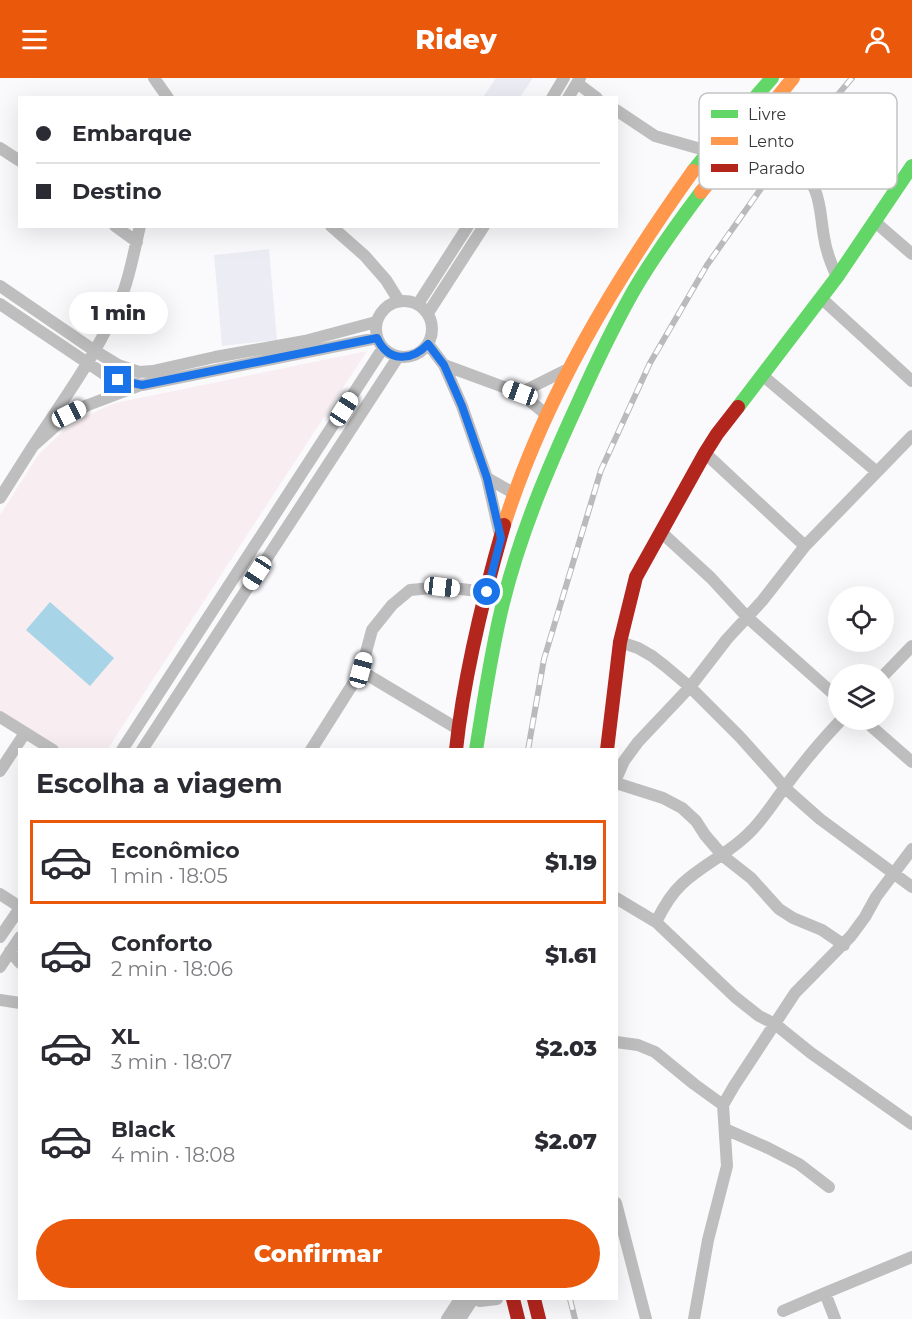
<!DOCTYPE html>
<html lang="pt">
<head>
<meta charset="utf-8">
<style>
	body { margin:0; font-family:Montserrat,sans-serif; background:#f2f2f3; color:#2b2b33; height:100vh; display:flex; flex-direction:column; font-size:22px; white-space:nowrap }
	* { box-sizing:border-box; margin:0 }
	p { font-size:20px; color:#7c7c81 }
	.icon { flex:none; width:33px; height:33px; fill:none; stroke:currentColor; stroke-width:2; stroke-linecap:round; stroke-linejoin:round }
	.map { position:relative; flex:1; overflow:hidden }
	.panel { position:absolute; left:18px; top:670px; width:600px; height:552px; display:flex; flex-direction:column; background:#fff; border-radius:0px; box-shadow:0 6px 24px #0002 }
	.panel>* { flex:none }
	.guide { position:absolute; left:18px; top:18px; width:600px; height:132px; border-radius:0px; box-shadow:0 6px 24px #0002; display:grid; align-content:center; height:132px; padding:0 18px; background:#fff }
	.buttons { position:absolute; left:828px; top:508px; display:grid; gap:12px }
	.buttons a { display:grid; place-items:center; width:66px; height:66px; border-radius:50%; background:#fff; box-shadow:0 6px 24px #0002; font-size:30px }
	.end { position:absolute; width:27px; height:27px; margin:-14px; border:8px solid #1a73e8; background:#fff; box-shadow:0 0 0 3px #fff }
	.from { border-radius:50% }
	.bubble { position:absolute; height:42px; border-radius:21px; background:#fff; box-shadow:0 6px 24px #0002; font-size:20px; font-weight:800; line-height:42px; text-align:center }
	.car { position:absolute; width:18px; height:36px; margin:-18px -9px; border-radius:8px; box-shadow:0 0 4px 2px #0007; background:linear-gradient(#fff 24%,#345 0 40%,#fff 0 76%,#345 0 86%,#fff 0) }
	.guide b { display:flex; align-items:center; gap:21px; height:57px; font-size:22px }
	.guide b+b { border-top:2px solid #e1e1e2 }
	.guide i { width:15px; height:15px; background:#2b2b33 }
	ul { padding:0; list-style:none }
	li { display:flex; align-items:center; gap:18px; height:84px; margin:0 12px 9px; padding:0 6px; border:3px solid transparent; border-radius:0px }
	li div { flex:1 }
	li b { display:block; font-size:22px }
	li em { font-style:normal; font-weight:800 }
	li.current { border-color:#ea580c }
	li>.icon { width:54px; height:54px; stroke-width:1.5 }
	h2 { padding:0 18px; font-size:27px; line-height:72px }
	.primary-button { display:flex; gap:12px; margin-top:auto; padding:12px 18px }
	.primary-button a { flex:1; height:69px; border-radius:36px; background:#ea580c; color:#fff; font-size:24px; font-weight:800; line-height:69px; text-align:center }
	header { display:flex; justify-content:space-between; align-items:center; height:78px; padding:0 18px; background:#ea580c; color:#fff; font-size:27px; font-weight:800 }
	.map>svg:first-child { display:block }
	.commercial { fill:#f8edf1 }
	.built { fill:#ececf4 }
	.water { fill:#a7d4e7 }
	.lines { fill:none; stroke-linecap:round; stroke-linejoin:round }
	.street { stroke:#bebebf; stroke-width:12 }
	.fast { stroke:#63d668; stroke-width:14 }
	.slow { stroke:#ff974d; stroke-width:14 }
	.jam { stroke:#b3261e; stroke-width:14 }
	.rail-casing { stroke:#bababc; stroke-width:6 }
	.rail { stroke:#fff; stroke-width:4; stroke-dasharray:11; stroke-linecap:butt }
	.route { stroke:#1a73e8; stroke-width:8 }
	.key { fill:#fff; stroke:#c3c3c4; stroke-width:1.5 }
	.key-label { font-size:16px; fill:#373739 }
</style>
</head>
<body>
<header><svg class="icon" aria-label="menu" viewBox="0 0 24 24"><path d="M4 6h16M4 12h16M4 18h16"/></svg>Ridey<svg class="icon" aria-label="person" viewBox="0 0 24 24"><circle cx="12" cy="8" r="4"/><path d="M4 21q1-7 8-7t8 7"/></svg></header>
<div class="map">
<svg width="912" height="1241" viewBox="0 0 912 1241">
	<rect width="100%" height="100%" fill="#fafafd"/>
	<path class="commercial" d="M367,273L107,672H60L0,634V437L39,376L61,355L86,338L115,325Z"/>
	<path class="built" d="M496,0H533L520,19H483Z
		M269,171L277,262L222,268L214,177Z"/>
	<path class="water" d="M50,524L114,580L90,608L26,552Z"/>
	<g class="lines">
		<path class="street" d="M154,0L168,20
			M577,5L597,20
			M552,20L564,0
			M568,20L580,0
			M616,32L655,58L708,73
			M802,68C795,86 808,96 815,112C821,126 821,143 824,159C826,173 831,186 837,199
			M0,70L20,83
			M874,143L912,176
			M115,148L137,164
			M331,148L365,178L386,202L399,223
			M0,208L95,273L118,287L139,294L153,293L215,279L305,263L376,244
			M821,220L912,303
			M376 251a28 28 0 1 1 56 0a28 28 0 1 1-56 0Z
			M0,226L107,298L118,302L142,307L377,260
			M418,226L468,148
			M428,235L484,148
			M428,266L444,287L462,328L487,400L499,453
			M444,287L520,315L547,337
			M762,297L877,394
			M520,315L568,291
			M33,368C66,318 103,268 124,212C131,192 135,169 140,148
			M705,375L805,468
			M487,400L515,416
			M0,420L33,368L69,336L88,327L141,307
			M661,454L711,500L747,539L838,620
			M620,564L638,570L652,578L665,588L690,609L740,659L775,698L785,710L820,741L912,809
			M361,593L458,651
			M884,597L912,568
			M0,639L53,672
			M864,642L912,684
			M122,672L383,270
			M142,672L398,279
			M311,672L361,593L372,552L392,527L410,512L443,509L487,514
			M0,693L25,655
			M616,701L624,683L638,664L690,609L727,561L762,523L805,468L912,358
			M616,705L663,720L682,730L696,743L705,757L723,778L751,800L779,831L793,840L822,852L844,867
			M0,816L20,829
			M616,820L656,844L735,919L759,938L775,946L811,975L912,1046
			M656,844C663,830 671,816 682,806C702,787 728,776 748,756C763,742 773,725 785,709C802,686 821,663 841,642
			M0,859L20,830
			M10,873L20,885
			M0,889L20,859
			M0,922L20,925
			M616,964L638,967L655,974L694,1006L723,1027
			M725,1051L768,1070L799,1086L829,1109
			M616,1125L646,1241
			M825,1215L835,1241
			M473,1221L480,1223L497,1221
			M783,1233L825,1215L912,1179
			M447,1241L460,1221
			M460,1241L473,1221
			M694,1241L708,1162L727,1088L723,1027L734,1008L795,915L851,858L865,839L876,819L912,771"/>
		<path class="fast" d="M693,93L717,63L772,0
			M738,329L837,199L912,88
			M476,672C484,623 491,573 503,525C520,456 548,390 578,325C595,287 613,249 634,212C654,178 677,146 701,114"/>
		<path class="slow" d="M701,114L793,0
			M504,447C545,318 615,202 693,93"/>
		<path class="jam" d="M456,672C464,596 483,520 504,447
			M607,672L620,564L636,499L705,375L717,356L738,329
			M513,1221L518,1241
			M534,1221L539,1241"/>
		<defs>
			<path id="rail" d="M528,672L544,581L601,392L650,285L707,187L774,92L852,0
				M570,1221L575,1241"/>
		</defs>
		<use href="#rail" class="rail-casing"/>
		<use href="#rail" class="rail"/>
	</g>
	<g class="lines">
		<path class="route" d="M118,302L142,307L377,260C388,284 411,284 428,266L444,287L462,328L487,400L501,460L487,514"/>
	</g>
	<rect x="699" y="15" width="198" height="96" rx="9" class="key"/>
	<rect x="711" y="32" width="27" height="8" fill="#63d668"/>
	<rect x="711" y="59" width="27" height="8" fill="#ff974d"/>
	<rect x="711" y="86" width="27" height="8" fill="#b3261e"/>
	<g class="key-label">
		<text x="748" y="42">Livre</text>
		<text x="748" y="69">Lento</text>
		<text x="748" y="96">Parado</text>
	</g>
</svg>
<div class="buttons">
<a><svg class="icon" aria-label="locate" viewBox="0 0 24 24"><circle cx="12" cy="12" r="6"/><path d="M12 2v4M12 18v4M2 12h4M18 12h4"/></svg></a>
<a><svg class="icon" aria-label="layers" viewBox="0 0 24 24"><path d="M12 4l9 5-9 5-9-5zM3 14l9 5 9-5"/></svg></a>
</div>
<i class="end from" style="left:487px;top:514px"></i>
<i class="end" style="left:118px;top:302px"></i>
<div class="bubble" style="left:69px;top:214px;width:99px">1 min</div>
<i class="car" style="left:520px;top:315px;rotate:290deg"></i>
<i class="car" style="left:344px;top:331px;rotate:33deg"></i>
<i class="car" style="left:69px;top:336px;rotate:63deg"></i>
<i class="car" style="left:257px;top:495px;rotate:213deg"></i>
<i class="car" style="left:442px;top:509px;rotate:97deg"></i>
<i class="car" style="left:361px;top:592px;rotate:15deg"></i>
<div class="guide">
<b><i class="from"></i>Embarque</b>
<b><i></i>Destino</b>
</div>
<section class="panel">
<h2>Escolha a viagem</h2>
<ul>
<li class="current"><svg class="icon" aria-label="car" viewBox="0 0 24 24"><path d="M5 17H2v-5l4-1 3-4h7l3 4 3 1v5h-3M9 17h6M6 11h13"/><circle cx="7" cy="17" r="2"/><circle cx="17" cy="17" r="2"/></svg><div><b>Econômico</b><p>1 min · 18:05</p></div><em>$1.19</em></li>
<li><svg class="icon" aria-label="car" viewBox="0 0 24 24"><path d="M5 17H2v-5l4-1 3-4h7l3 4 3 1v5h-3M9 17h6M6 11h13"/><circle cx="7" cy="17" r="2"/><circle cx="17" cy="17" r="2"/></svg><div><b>Conforto</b><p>2 min · 18:06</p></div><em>$1.61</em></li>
<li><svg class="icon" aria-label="car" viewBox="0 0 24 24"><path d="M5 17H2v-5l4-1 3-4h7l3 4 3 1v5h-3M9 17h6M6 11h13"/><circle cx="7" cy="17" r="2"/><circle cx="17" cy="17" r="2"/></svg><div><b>XL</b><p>3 min · 18:07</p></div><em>$2.03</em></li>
<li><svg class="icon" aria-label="car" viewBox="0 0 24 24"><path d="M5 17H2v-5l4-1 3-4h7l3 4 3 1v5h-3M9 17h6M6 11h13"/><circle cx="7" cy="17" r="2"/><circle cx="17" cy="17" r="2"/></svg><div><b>Black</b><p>4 min · 18:08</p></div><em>$2.07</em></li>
</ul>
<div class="primary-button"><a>Confirmar</a></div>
</section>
</div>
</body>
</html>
